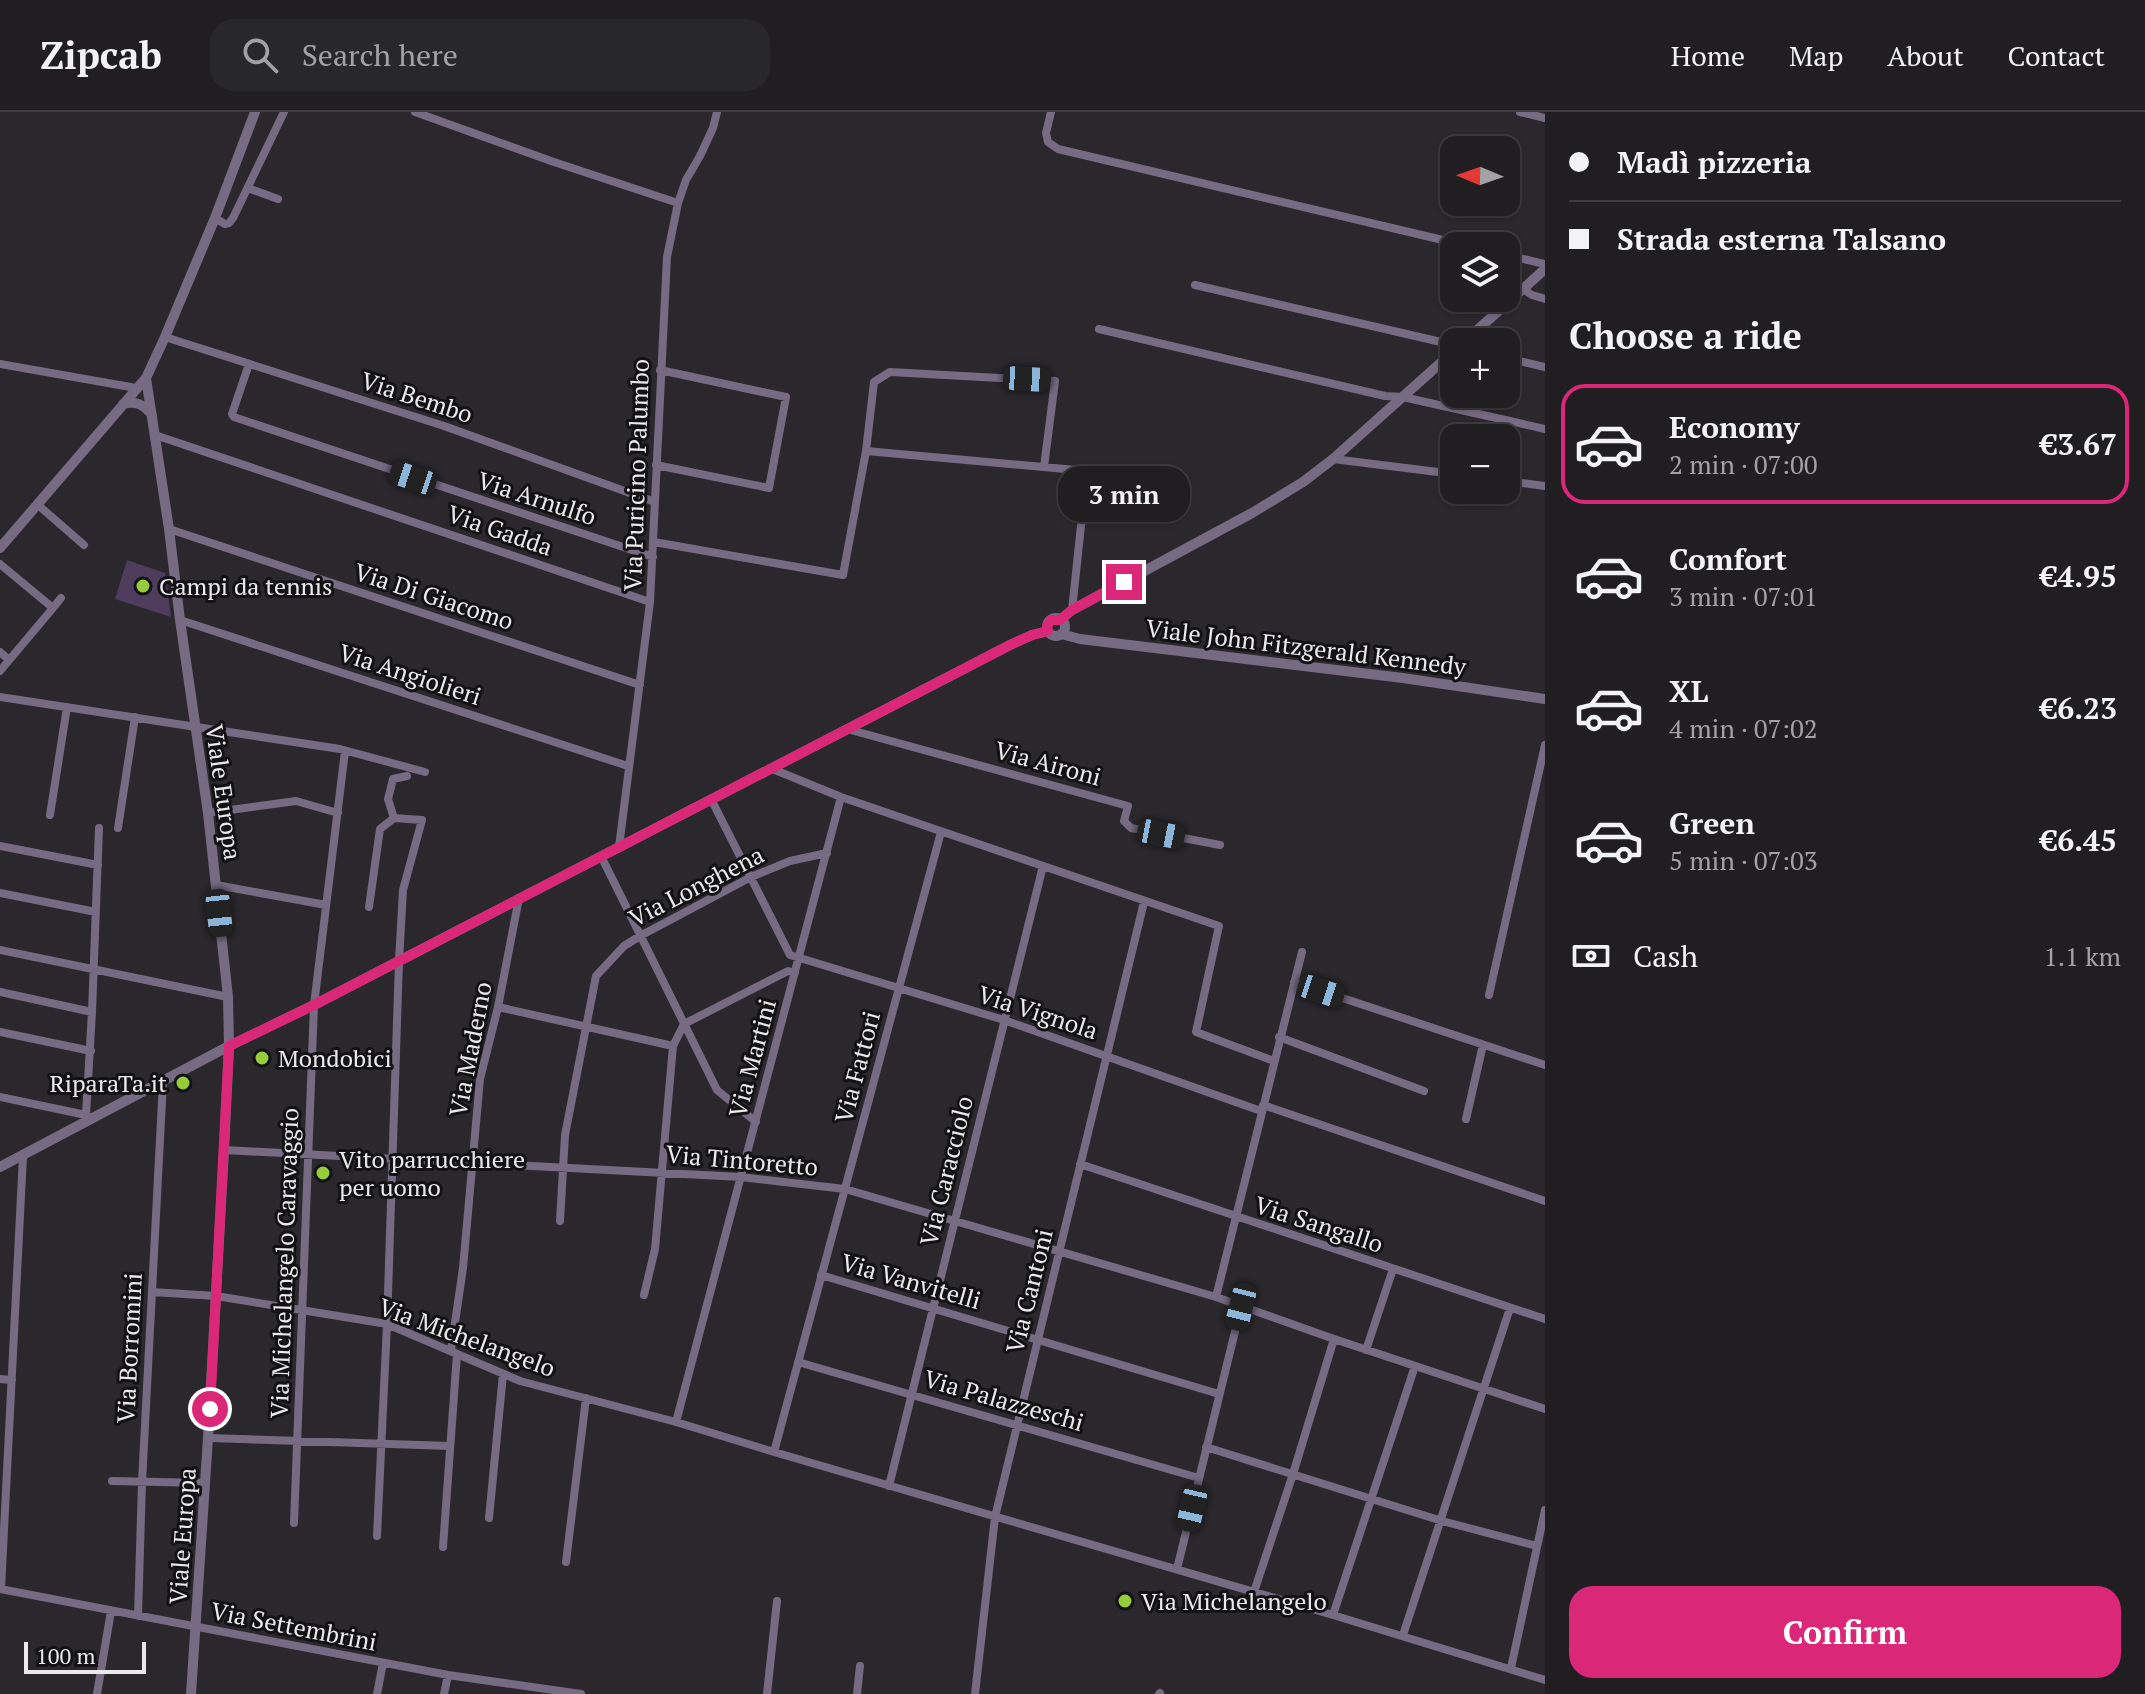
<!DOCTYPE html>
<html lang="en">
<head>
<meta charset="utf-8">
<style>
	body { margin:0; font-family:"PT Serif",serif; background:#28272a; color:#f1f3f6; height:100vh; display:flex; flex-direction:column; font-size:30px; white-space:nowrap }
	* { box-sizing:border-box; margin:0 }
	p { font-size:26px; color:#a2a2a5 }
	.icon { flex:none; width:44px; height:44px; fill:none; stroke:currentColor; stroke-width:2; stroke-linecap:round; stroke-linejoin:round }
	.map { position:relative; flex:1; overflow:hidden }
	.panel { display:flex; flex-direction:column; background:#201e21; width:600px }
	.panel>* { flex:none }
	.guide { display:grid; align-content:center; height:176px; padding:0 24px; background:#201e21 }
	.needle { width:52px; rotate:272deg }
	.buttons { position:absolute; left:1440px; top:24px; display:grid; gap:16px }
	.buttons a { display:grid; place-items:center; width:80px; height:80px; border-radius:16px; background:#201e21; box-shadow:0 2px 6px #0004,0 0 0 2px #3d3c3f; font-size:40px }
	.scale { position:absolute; left:24px; bottom:20px; width:122px; box-sizing:border-box; padding-left:8px; border:4px solid #eae9ec; border-top:0; font-size:22px; line-height:28px; white-space:nowrap; color:#eae9ec; -webkit-text-stroke:6px #121113; paint-order:stroke }
	.end { position:absolute; width:36px; height:36px; margin:-18px; border:10px solid #db2777; background:#fff; box-shadow:0 0 0 4px #fff }
	.from { border-radius:50% }
	.bubble { position:absolute; height:56px; border-radius:24px; background:#201e21; box-shadow:0 2px 6px #0004,0 0 0 2px #3d3c3f; font-size:26px; font-weight:600; line-height:56px; text-align:center }
	.car { position:absolute; width:24px; height:48px; margin:-24px -12px; border-radius:10px; box-shadow:0 0 6px 2px #0007; background:linear-gradient(#222 24%,#8ab4d8 0 40%,#222 0 76%,#8ab4d8 0 86%,#222 0) }
	.guide b { display:flex; align-items:center; gap:28px; height:76px; font-size:30px }
	.guide b+b { border-top:2px solid #3d3c3f }
	.guide i { width:20px; height:20px; background:#f1f3f6 }
	ul { padding:0; list-style:none }
	li { display:flex; align-items:center; gap:24px; height:120px; margin:0 16px 12px; padding:0 8px; border:4px solid transparent; border-radius:24px }
	li div { flex:1 }
	li b { display:block; font-size:30px }
	li em { font-style:normal; font-weight:600 }
	li.selected { border-color:#db2777 }
	li>.icon { width:72px; height:72px; stroke-width:1.5 }
	h2 { padding:0 24px; font-size:36px; line-height:96px }
	.pay { display:flex; align-items:center; gap:20px; height:88px; padding:0 24px; font-size:30px }
	.pay p { margin-inline-start:auto }
	.action { display:flex; gap:16px; margin-top:auto; padding:16px 24px }
	.action a { flex:1; height:92px; border-radius:24px; background:#db2777; color:#fff; font-size:32px; font-weight:600; line-height:92px; text-align:center }
	header { display:flex; align-items:center; gap:48px; box-sizing:border-box; height:112px; padding:0 40px; background:#201e21; border-bottom:2px solid #3d3c3f }
	header strong { font-size:38px }
	nav { display:flex; gap:44px; margin-inline-start:auto; font-size:28px }
	.search { width:560px; height:72px; background:#28272a; display:flex; align-items:center; gap:20px; box-sizing:border-box; padding:0 28px; border-radius:24px; color:#a2a2a5; font-size:30px }
	main { display:flex; flex:1; min-height:0 }
	.map>svg:first-child { display:block }
	.park { fill:#4d3c5c }
	.lines { fill:none; stroke-linecap:round; stroke-linejoin:round }
	.minor { stroke:#766b82; stroke-width:8 }
	.tertiary { stroke:#766b82; stroke-width:10 }
	.route { stroke:#db2777; stroke-width:10 }
	.poi-dot { fill:#96cc3a; stroke:#121113; stroke-width:3 }
	.labels { text-anchor:middle; dominant-baseline:central; stroke-width:6; stroke-linejoin:round; paint-order:stroke }
	.street-label { font-size:24px; fill:#eae9ec; stroke:#121113 }
	.poi-label { font-size:24px; fill:#eae9ec; stroke:#121113; text-anchor:start }
</style>
</head>
<body>
<header>
<strong>Zipcab</strong>
<div class="search"><svg class="icon" aria-label="search" viewBox="0 0 24 24"><circle cx="10" cy="10" r="6"/><path d="M15 15l6 6"/></svg>Search here</div>
<nav><a>Home</a><a>Map</a><a>About</a><a>Contact</a></nav>
</header>
<main>
<div class="map">
<svg width="1545" height="1582" viewBox="0 0 1545 1582">
	<rect width="100%" height="100%" fill="#2a282c"/>
	<path class="park" d="M127,448L165,461L171,505L115,487Z"/>
	<g class="lines">
		<path class="minor" d="M415,0L551,49L678,91
			M1051,0L1046,21L1048,30L1058,37L1468,134
			M1520,0L1545,6
			M248,76L278,87
			M215,106L225,112L229,111L233,106L284,0
			M1506,143L1545,152
			M1195,173L1454,233
			M1523,177L1532,183L1545,187
			M1099,217L1385,284L1403,285L1545,317
			M165,225L444,314L655,390
			M1506,246L1545,255
			M0,252L136,276
			M249,252L232,302L234,305L653,445
			M155,323L650,490
			M866,339L1076,358L1074,398L1082,404L1072,498
			M1333,347L1454,362
			M656,353L769,376L786,285L660,258
			M1506,369L1545,374
			M38,393L84,433
			M169,417L640,573
			M654,430L843,463L866,339L874,270L890,260L1055,269L1044,355
			M0,452L53,496L0,559
			M53,496L61,486
			M180,508L628,654
			M0,540L9,548
			M0,585L340,637L425,660
			M847,617L1128,694L1124,709L1131,716L1220,733
			M770,656L841,685L1219,814L1196,920L1274,949
			M711,687L790,843L1004,908L1261,999
			M208,701L296,689L338,701
			M50,703L67,595
			M394,706L388,687L393,667L407,664
			M118,716L135,605
			M0,734L98,753
			M619,735L650,490L667,145L678,91L686,68L700,44L713,16L717,0
			M601,744L717,978L756,1010
			M216,773L326,793
			M0,781L96,800
			M369,795L380,717L394,706L422,708L403,778L399,849L387,1212L377,1424
			M0,838L228,885
			M1294,870L1545,953
			M0,880L92,900
			M1489,883L1545,633
			M498,895L673,934
			M0,920L91,939
			M1279,925L1424,979
			M0,985L86,1003L91,1006
			M1263,993L1545,1089
			M86,1003L92,900L99,716
			M1466,1007L1483,933
			M224,1038L741,1065L845,1077L1216,1185L1334,1227L1545,1297
			M1080,1052L1545,1207
			M560,1109L565,1023L596,864L624,834L640,824L751,765L790,749L827,741
			M821,1163L1219,1282
			M152,1180L216,1184L387,1212L520,1269L676,1310L774,1340L1333,1503L1545,1568
			M644,1183L655,1137L673,934L684,912L788,859L795,861
			M1216,1185L1302,840
			M451,1238L463,1156L480,967L498,895L519,786
			M1366,1238L1393,1157
			M798,1250L1199,1366
			M0,1267L12,1268
			M676,1310L841,685
			M208,1326L450,1334
			M1206,1335L1442,1409L1537,1434
			M774,1340L941,720
			M112,1369L205,1371
			M889,1374L1043,754
			M489,1406L503,1262
			M294,1411L314,893L345,639
			M443,1435L457,1242
			M566,1450L586,1286
			M1177,1457L1241,1195
			M0,1477L448,1563L581,1582
			M1,1477L23,1044
			M1254,1480L1293,1362L1334,1227
			M1333,1503L1415,1254
			M138,1504L142,1370L163,970
			M1403,1523L1510,1196
			M1511,1556L1545,1398
			M97,1582L111,1499
			M377,1582L383,1551
			M444,1582L448,1563
			M767,1582L777,1489
			M857,1582L860,1554
			M975,1582L995,1405L1144,790
			M1159,1582L1160,1581"/>
		<path class="tertiary" d="M1464,230L1545,157
			M146,266L169,417L180,508L208,701L228,885L229,934L224,1038L208,1326L191,1582
			M123,292C136,288 144,293 152,303
			M0,436L146,266L165,225L215,106L255,0
			M1047 515a9 9 0 1 1 18 0a9 9 0 1 1-18 0Z
			M1060,508L1072,498L1252,401L1303,370L1333,347L1454,239
			M1061,522L1080,527L1403,566L1545,587
			M0,1055L229,934L314,893L1010,533L1032,523L1048,519"/>
	</g>
	<g class="lines">
		<path class="route" d="M210,1297L229,934L314,893L1010,533L1032,523L1048,519L1047,514L1051,508H1060L1072,498L1124,470"/>
	</g>
	<g class="poi-dot">
		<circle cx="143" cy="474" r="8"/>
		<circle cx="262" cy="946" r="8"/>
		<circle cx="183" cy="971" r="8"/>
		<circle cx="323" cy="1061" r="8"/>
		<circle cx="1125" cy="1489" r="8"/>
	</g>
	<g class="labels">
		<g class="street-label">
			<text transform="translate(417 285) rotate(18)">Via Bembo</text>
			<text transform="translate(636 363) rotate(-88)">Via Puricino Palumbo</text>
			<text transform="translate(537 386) rotate(18)">Via Arnulfo</text>
			<text transform="translate(500 418) rotate(19)">Via Gadda</text>
			<text transform="translate(434 484) rotate(18)">Via Di Giacomo</text>
			<text transform="translate(1306 535) rotate(7)">Viale John Fitzgerald Kennedy</text>
			<text transform="translate(410 562) rotate(18)">Via Angiolieri</text>
			<text transform="translate(1048 651) rotate(15)">Via Aironi</text>
			<text transform="translate(224 680) rotate(82)">Viale Europa</text>
			<text transform="translate(696 774) rotate(-27)">Via Longhena</text>
			<text transform="translate(1038 900) rotate(18)">Via Vignola</text>
			<text transform="translate(470 937) rotate(-79)">Via Maderno</text>
			<text transform="translate(752 946) rotate(-75)">Via Martini</text>
			<text transform="translate(857 955) rotate(-75)">Via Fattori</text>
			<text transform="translate(742 1048) rotate(5)">Via Tintoretto</text>
			<text transform="translate(946 1059) rotate(-76)">Via Caracciolo</text>
			<text transform="translate(1319 1112) rotate(18)">Via Sangallo</text>
			<text transform="translate(284 1151) rotate(-88)">Via Michelangelo Caravaggio</text>
			<text transform="translate(911 1169) rotate(16)">Via Vanvitelli</text>
			<text transform="translate(1029 1179) rotate(-76)">Via Cantoni</text>
			<text transform="translate(467 1225) rotate(20)">Via Michelangelo</text>
			<text transform="translate(129 1236) rotate(-87)">Via Borromini</text>
			<text transform="translate(1004 1288) rotate(16)">Via Palazzeschi</text>
			<text transform="translate(182 1424) rotate(-86)">Viale Europa</text>
			<text transform="translate(294 1514) rotate(11)">Via Settembrini</text>
		</g>
		<g class="poi-label">
			<text x="159" y="474">Campi da tennis</text>
			<text x="278" y="946">Mondobici</text>
			<text x="167" y="971" text-anchor="end">RiparaTa.it</text>
			<text x="339" y="1047">Vito parrucchiere<tspan x="339" dy="28">per uomo</tspan></text>
			<text x="1141" y="1489">Via Michelangelo</text>
		</g>
	</g>
</svg>
<div class="buttons">
<a><svg class="needle" viewBox="-14 -14 28 28"><path d="M0-13l5 13h-10z" fill="#e53935"/><path d="M0 13l5-13h-10z" fill="#a2a2a5"/></svg></a>
<a><svg class="icon" aria-label="layers" viewBox="0 0 24 24"><path d="M12 4l9 5-9 5-9-5zM3 14l9 5 9-5"/></svg></a>
<a>+</a>
<a>−</a>
</div>
<div class="scale">100 m</div>
<i class="end from" style="left:210px;top:1297px"></i>
<i class="end" style="left:1124px;top:470px"></i>
<div class="bubble" style="left:1058px;top:354px;width:132px">3 min</div>
<i class="car" style="left:1027px;top:267px;rotate:93deg"></i>
<i class="car" style="left:413px;top:366px;rotate:288deg"></i>
<i class="car" style="left:1161px;top:722px;rotate:101deg"></i>
<i class="car" style="left:219px;top:801px;rotate:174deg"></i>
<i class="car" style="left:1321px;top:879px;rotate:108deg"></i>
<i class="car" style="left:1241px;top:1195px;rotate:194deg"></i>
<i class="car" style="left:1192px;top:1396px;rotate:193deg"></i>
</div>
<section class="panel">
<div class="guide">
<b><i class="from"></i>Madì pizzeria</b>
<b><i></i>Strada esterna Talsano</b>
</div>
<h2>Choose a ride</h2>
<ul>
<li class="selected"><svg class="icon" aria-label="car" viewBox="0 0 24 24"><path d="M5 17H2v-5l4-1 3-4h7l3 4 3 1v5h-3M9 17h6M6 11h13"/><circle cx="7" cy="17" r="2"/><circle cx="17" cy="17" r="2"/></svg><div><b>Economy</b><p>2 min · 07:00</p></div><em>€3.67</em></li>
<li><svg class="icon" aria-label="car" viewBox="0 0 24 24"><path d="M5 17H2v-5l4-1 3-4h7l3 4 3 1v5h-3M9 17h6M6 11h13"/><circle cx="7" cy="17" r="2"/><circle cx="17" cy="17" r="2"/></svg><div><b>Comfort</b><p>3 min · 07:01</p></div><em>€4.95</em></li>
<li><svg class="icon" aria-label="car" viewBox="0 0 24 24"><path d="M5 17H2v-5l4-1 3-4h7l3 4 3 1v5h-3M9 17h6M6 11h13"/><circle cx="7" cy="17" r="2"/><circle cx="17" cy="17" r="2"/></svg><div><b>XL</b><p>4 min · 07:02</p></div><em>€6.23</em></li>
<li><svg class="icon" aria-label="car" viewBox="0 0 24 24"><path d="M5 17H2v-5l4-1 3-4h7l3 4 3 1v5h-3M9 17h6M6 11h13"/><circle cx="7" cy="17" r="2"/><circle cx="17" cy="17" r="2"/></svg><div><b>Green</b><p>5 min · 07:03</p></div><em>€6.45</em></li>
</ul>
<div class="pay"><svg class="icon" aria-label="cash" viewBox="0 0 24 24"><path d="M3 7h18v10H3z"/><circle cx="12" cy="12" r="2"/></svg>Cash<p>1.1 km</p></div>
<div class="action"><a>Confirm</a></div>
</section>
</main>
</body>
</html>
